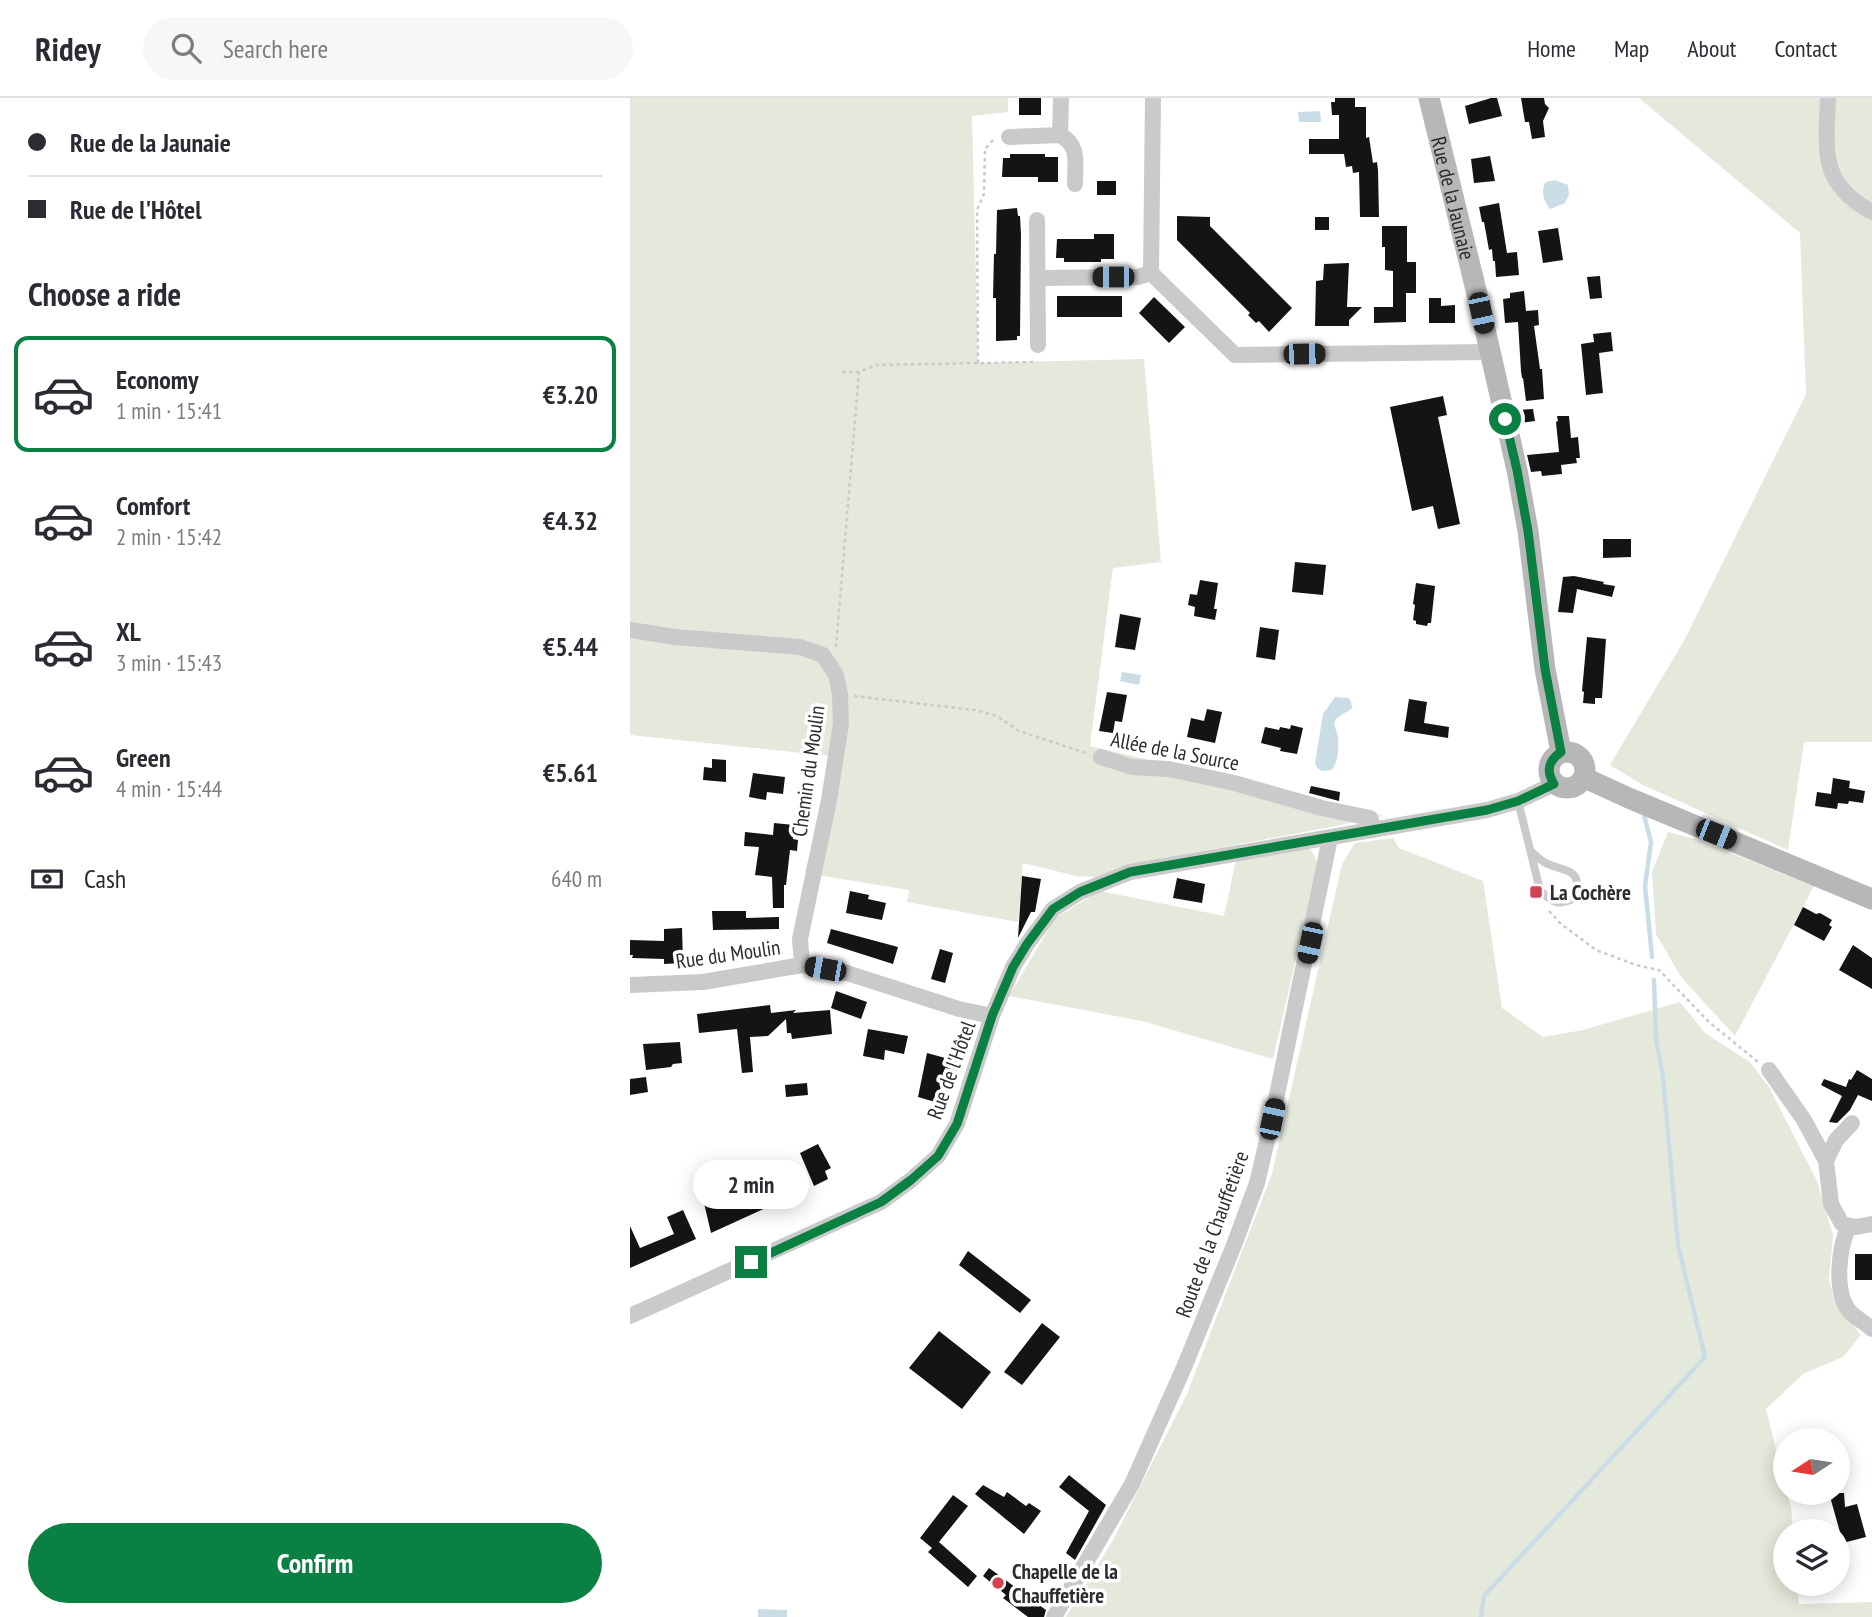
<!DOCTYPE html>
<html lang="en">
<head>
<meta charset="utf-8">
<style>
	body { margin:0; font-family:"PT Sans Narrow",sans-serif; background:#f7f7f7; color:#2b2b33; height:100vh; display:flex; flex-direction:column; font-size:26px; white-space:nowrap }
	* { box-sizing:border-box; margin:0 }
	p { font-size:23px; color:#7c7c81 }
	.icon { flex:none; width:38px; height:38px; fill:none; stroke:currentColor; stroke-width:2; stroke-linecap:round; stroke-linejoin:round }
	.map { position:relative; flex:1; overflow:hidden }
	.side { display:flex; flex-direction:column; background:#fff; width:630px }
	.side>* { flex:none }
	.hud { display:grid; align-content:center; height:154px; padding:0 28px; background:#fff }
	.needle { width:46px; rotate:258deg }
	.buttons { position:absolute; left:1143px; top:1330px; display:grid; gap:14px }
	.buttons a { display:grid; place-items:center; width:77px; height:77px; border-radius:50%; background:#fff; box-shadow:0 4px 18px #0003; font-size:35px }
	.end { position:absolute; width:32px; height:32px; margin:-16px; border:9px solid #0b8043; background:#fff; box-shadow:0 0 0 4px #fff }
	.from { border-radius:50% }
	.bubble { position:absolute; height:49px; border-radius:24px; background:#fff; box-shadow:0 4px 18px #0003; font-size:23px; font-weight:700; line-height:49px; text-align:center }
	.car { position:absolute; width:21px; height:42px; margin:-21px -10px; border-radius:9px; box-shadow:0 0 5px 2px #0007; background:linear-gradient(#222 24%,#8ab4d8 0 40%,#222 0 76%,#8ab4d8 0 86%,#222 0) }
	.hud b { display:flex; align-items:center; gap:24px; height:66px; font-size:26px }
	.hud b+b { border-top:2px solid #e1e1e2 }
	.hud i { width:18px; height:18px; background:#2b2b33 }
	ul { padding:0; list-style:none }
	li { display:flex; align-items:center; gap:21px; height:116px; margin:0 14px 10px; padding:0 14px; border:4px solid transparent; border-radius:14px }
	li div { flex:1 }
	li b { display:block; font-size:26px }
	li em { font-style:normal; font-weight:700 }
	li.current { border-color:#0b8043 }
	li>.icon { width:63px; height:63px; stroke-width:1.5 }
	h2 { padding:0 28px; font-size:32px; line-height:84px }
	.pay { display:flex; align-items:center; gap:18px; height:77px; padding:0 28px; font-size:26px }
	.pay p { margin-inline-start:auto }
	.primary-button { display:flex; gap:14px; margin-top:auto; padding:14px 28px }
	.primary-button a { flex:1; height:80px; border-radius:42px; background:#0b8043; color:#fff; font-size:28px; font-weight:700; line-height:80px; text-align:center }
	header { display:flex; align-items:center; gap:42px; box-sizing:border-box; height:98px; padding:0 35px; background:#fff; border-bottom:2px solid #e1e1e2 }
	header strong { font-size:33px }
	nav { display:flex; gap:38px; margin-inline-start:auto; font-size:24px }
	.search { width:490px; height:63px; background:#f7f7f7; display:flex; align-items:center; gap:18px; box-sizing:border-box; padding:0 24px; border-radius:38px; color:#7c7c81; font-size:26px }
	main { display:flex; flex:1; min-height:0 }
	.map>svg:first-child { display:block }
	.green { fill:#e4e9dc }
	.water { fill:#cadde7 }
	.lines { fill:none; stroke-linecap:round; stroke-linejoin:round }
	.stream { stroke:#cadde7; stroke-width:4.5 }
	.building { fill:#141414 }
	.path { stroke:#cacaca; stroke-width:2.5; stroke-dasharray:3.5 3.5; stroke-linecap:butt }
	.service { stroke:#cacaca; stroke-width:8 }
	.minor { stroke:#cacaca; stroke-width:16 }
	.secondary { stroke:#b7b7b7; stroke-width:21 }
	.route { stroke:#0b8043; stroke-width:9 }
	.poi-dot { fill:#d14353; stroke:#fff; stroke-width:2.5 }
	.labels { text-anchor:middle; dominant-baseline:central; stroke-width:7; stroke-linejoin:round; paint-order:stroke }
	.street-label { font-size:21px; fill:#2d2d2d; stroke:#fff }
	.poi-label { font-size:21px; font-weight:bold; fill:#2d2d2d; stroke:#fff; text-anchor:start }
</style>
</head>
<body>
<header>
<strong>Ridey</strong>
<div class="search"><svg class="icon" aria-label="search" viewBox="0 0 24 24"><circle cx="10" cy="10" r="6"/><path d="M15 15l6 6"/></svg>Search here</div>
<nav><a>Home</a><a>Map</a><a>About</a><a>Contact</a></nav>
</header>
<main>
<section class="side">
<div class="hud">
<b><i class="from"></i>Rue de la Jaunaie</b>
<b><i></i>Rue de l'Hôtel</b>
</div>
<h2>Choose a ride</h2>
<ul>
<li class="current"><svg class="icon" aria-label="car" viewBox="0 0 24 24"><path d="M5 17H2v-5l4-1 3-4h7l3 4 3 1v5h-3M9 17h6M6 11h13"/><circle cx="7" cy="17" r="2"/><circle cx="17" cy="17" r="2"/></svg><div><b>Economy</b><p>1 min · 15:41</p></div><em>€3.20</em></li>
<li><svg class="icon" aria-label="car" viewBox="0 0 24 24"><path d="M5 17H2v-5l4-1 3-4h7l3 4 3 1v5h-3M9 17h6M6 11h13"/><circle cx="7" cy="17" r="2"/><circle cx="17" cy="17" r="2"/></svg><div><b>Comfort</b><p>2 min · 15:42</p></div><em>€4.32</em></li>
<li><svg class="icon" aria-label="car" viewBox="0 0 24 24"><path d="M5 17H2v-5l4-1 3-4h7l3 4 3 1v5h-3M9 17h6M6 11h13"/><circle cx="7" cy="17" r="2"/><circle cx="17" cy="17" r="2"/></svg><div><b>XL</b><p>3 min · 15:43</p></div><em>€5.44</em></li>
<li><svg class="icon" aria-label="car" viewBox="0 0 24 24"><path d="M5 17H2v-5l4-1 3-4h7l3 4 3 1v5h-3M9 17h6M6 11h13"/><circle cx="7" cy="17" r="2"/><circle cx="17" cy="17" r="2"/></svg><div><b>Green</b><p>4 min · 15:44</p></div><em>€5.61</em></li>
</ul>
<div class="pay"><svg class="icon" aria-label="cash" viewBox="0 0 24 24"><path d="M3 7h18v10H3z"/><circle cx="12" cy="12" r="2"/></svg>Cash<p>640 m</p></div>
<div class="primary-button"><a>Confirm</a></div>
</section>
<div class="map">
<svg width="1242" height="1519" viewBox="0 0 1242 1519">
	<rect width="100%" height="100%" fill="#fff"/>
	<path class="green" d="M0,0H378V14L342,18L348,265L514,261L531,464L483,470L460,648L754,718L706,728L498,767L465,779L446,778L393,765L388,824L277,804L279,792L187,777L175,773L191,721L201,658L0,637Z
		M1009,0H1242V644H1174L1158,752L1013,687L980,667L1055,541L1176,296L1170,135Z
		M1038,734L1066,741L1184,788L1105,938L1051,879L1026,836L1022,774Z
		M763,740L769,750L853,783L872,910L913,939L953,932L1050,904L1075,935L1120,964L1139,989L1187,1083L1203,1137L1199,1182L1205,1204L1231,1237L1213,1259L1173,1276L1136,1311L1155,1387V1395H1157L1161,1409L1163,1433H1155V1486H1167L1169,1506L1242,1504V1519H436L483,1442L556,1298L642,1076L712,766L725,745Z
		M679,748L688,765L643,961L512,923L379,898L425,820L470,793L594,818L606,762Z"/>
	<path class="water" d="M690,13L691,24H669L668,14Z
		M925,82L938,87L939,96L935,105L920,111C914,103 910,93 916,84Z
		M492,574L511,577L509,587L490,583Z
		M705,599L718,600L721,603L722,610C718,615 708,616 705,623C703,629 708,634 708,640C709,650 708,664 702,672L692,673L687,670L685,665L693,616Z
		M128,1511L157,1512V1519H128Z"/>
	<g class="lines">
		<path class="stream" d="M1014,717L1021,744L1015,788L1022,859
			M851,1519L854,1498L1075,1259L1048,1147L1033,979L1026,941L1024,882"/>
	</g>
	<path class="building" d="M389,0H411V17H389Z
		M705,0H725V9H736V40L739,39L743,65L747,64L748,72L749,119H730L729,74L723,75L722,68L716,69L714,56H679V41H709V17H702L701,4H705Z
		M861,0H867L872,18L839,26L835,8Z
		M891,0H914L915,6L919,10L913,23L915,39L902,41L899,24H895Z
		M380,56H415V59H428V84H408V79H372L373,60H380Z
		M860,58L865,83L844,85L841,61Z
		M467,83H486V97H467Z
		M869,105L877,155L887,154L889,177L866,179L865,163H863L862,151L859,152L854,124H852L849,109Z
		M387,110L388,118H390L391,137L390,238H387V242L366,243V200H363L364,156H366L367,112Z
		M547,118L580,119V128L662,210L639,234L629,223L626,225L618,217L620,215L547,142Z
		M685,119H699V132H685Z
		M752,128H777V164H786V195H776V224L744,225V209H763V173L755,172V149H752Z
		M928,130L933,162L913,165L908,133Z
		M464,136H484V161H471V164H434V160H426L427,141H464Z
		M719,165L717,209H732L719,222V228H685L686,183L693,182L694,166Z
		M970,178L972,200L960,201L957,179Z
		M894,193L896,213L908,212L909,227L904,228L910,271H912L914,301L896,303L893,280H892L891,273L888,224L875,225L873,201L880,200V195Z
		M427,198H492V219H427Z
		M524,199L555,229L539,245L509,215Z
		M799,200H811V208L825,207V225H799Z
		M981,234L983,253L969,255L973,295L956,297L951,246L964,244L963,236Z
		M813,298L817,317L808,319L830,426L808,431L803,408L782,413L760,309Z
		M903,311L905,323L890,325L887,312Z
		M927,318H939L941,340L948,339L950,360H946L947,365L931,367L932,376L912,378L911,373L901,374L897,357L929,354L926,324L928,323Z
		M973,441H1001V459L973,460Z
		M665,464L696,467L693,497L662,494Z
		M944,478L974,484L973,486L985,488L982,499L947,491L943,515L928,514L933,479Z
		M570,482L588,485L584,511H587L585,522L564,518L565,509L558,507L560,496L567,497Z
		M786,485L805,488L801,525H798L797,528L786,526V523L783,522L785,507L783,506Z
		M490,516L511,520L505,552L485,549Z
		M630,529L649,532L645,562L626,559Z
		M957,539L976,541L972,600H965V606L953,605L954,594L952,593Z
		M477,594L497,597L492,624L485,623L483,635L469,633Z
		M779,601L797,604L794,625L819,629L818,640L774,633Z
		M577,611L592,614L585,645L557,639L561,620L574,623Z
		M661,627L673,630L667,656L650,653L651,650L631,645L635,629L649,632L650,629L660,631Z
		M82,661L96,662V684L73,682L74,669L82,670Z
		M123,675L155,679L153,696L137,694L136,702L119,699Z
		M1203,680L1220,683L1219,690L1235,693L1233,705L1219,703L1218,706L1208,705L1207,711L1185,708L1187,694L1201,696Z
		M681,688L710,694L709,703L679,695Z
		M144,725L164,727L163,741L168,742L167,753L160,752L156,787H154V810H143L142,779L125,777L129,749L114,748L115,734L143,737Z
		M392,778L411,781L405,814H401L388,840Z
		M547,780L575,786L572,805L543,800Z
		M220,793L239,797L238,801L256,805L252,822L216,815Z
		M1173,809L1186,816L1190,815L1202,822L1199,827L1202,829L1194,843L1164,827Z
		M82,813H116V820L149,819V831L83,832Z
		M52,830L53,865L34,866V861L2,860L3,857H0V842L34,843V831Z
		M201,831L268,849L263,866L197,845Z
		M1223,847L1242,860V891L1209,872Z
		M310,851L323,855L315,885L301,881Z
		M206,893L237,904L231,921L201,910Z
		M140,907L141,915L166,912L163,915L200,912L202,936L162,941L161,935H157L156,921L138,938L120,939L123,974L112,975L107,931L69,935L67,916Z
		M238,931L278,938L274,956L255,952L254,962L233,958Z
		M50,944L52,965L43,966L41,969L16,972L13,946Z
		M297,955L330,964L328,973L315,970L309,997H307L305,1004L288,999Z
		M1227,972L1242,981V1003L1228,997L1220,1012L1207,1025L1199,1024L1212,998L1191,987L1194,981L1216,989L1219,981L1221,982Z
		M16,979L18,994L0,997V981Z
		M177,985L178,997L156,999L155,987Z
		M188,1046L201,1070L195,1073L198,1081L184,1088L170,1055Z
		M126,1064L131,1073L136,1072L142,1085L146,1083L148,1087L154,1084L160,1099L81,1135L74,1105L118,1085L115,1067Z
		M53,1112L66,1141L0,1170V1128L10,1150L44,1136L37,1119Z
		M338,1153L401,1202L390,1215L329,1167Z
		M1225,1156H1242V1182H1225Z
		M412,1225L430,1239L392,1287L374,1274Z
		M309,1233L361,1274L332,1311L279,1270Z
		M439,1377L476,1407L445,1462L436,1455L459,1413L429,1389Z
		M353,1387L374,1399L377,1394L396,1408L399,1405L411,1413L394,1436L345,1396Z
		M1199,1395H1214L1215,1409L1227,1406L1236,1439L1213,1445Z
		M323,1397L338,1408L309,1444L347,1478L338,1489L298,1454L302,1450L290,1440Z
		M359,1470L416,1512L414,1519H398L373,1500L376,1497L353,1478Z"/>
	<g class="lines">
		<path class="path" d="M348,265L347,112L354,96L355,51L365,40
			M212,274H229L246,267L404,264L405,262
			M206,549L229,274
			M224,598L345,612L367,618L389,633L456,655
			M919,813L931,826L966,852L1006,867L1029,872L1079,924L1128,964"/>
		<path class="service" d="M888,703L910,792C921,804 928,808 943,801C957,768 930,774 914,764C909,761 905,757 901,753"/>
		<path class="minor" d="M523,0L521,175L605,257L859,254
			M1198,0C1196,53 1189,85 1242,114
			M430,37C450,47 445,65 445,86
			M379,39L430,37L431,0
			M407,122L408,247
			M408,180L508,179L521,175
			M0,532L45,539L170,549L193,557L206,577L210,596L211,626L199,702L170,841L172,867
			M471,659L502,669L539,671L604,685L692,710L740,720L744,732
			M0,887L73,884L172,867L217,875L329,911L362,918
			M1139,972L1174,1022L1196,1063
			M1222,1025L1206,1042L1196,1063L1201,1106L1212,1126L1226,1129L1242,1126
			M1219,1128C1209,1149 1203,1194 1220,1214C1226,1220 1235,1225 1242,1231
			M0,1218L251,1104L281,1082L308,1058L327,1026L362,918L383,869L397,846L423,811L450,794L500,774L857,712L888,703L924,686
			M424,1519L502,1386L555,1267L604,1147L627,1085L642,1021L700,740"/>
		<g class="secondary">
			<path id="s1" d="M799,0L847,196L887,372L898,433L915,571L931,654"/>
			<circle cx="937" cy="672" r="18"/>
			<path d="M955,680L1001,701L1242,801"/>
		</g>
	</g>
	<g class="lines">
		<path class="route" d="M121,1164L251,1104L281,1082L308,1058L327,1026L362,918L383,869L397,846L423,811L450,794L500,774L857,712L888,703L924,686C916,673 918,663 931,654L915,571L898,433L887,372L875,321"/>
	</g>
	<g class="poi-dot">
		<rect x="899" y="787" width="14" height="14" rx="3.5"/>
		<circle cx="368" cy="1485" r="7"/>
	</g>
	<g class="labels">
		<g class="street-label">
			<text stroke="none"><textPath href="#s1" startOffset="103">Rue de la Jaunaie</textPath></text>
			<text transform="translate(545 653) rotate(11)">Allée de la Source</text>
			<text transform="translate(178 673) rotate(-82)">Chemin du Moulin</text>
			<text transform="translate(98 856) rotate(-8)">Rue du Moulin</text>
			<text transform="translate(321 972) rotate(-70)">Rue de l'Hôtel</text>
			<text transform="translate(582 1136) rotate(-70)">Route de la Chauffetière</text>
		</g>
		<g class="poi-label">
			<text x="920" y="794">La Cochère</text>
			<text x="382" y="1473">Chapelle de la<tspan x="382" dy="24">Chauffetière</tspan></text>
		</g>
	</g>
</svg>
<div class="buttons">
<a><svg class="needle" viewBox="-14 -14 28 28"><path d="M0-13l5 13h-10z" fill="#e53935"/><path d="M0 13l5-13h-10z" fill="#7c7c81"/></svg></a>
<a><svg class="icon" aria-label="layers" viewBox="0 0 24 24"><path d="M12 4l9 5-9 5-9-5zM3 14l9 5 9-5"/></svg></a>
</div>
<i class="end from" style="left:875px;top:321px"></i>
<i class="end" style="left:121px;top:1164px"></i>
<div class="bubble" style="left:63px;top:1062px;width:116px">2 min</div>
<i class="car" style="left:483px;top:179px;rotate:270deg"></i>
<i class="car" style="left:851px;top:215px;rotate:168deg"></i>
<i class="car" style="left:674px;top:256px;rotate:89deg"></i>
<i class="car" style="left:1086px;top:736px;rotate:112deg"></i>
<i class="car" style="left:680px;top:845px;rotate:192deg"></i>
<i class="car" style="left:195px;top:871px;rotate:280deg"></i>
<i class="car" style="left:642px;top:1021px;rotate:12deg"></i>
</div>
</main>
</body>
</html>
